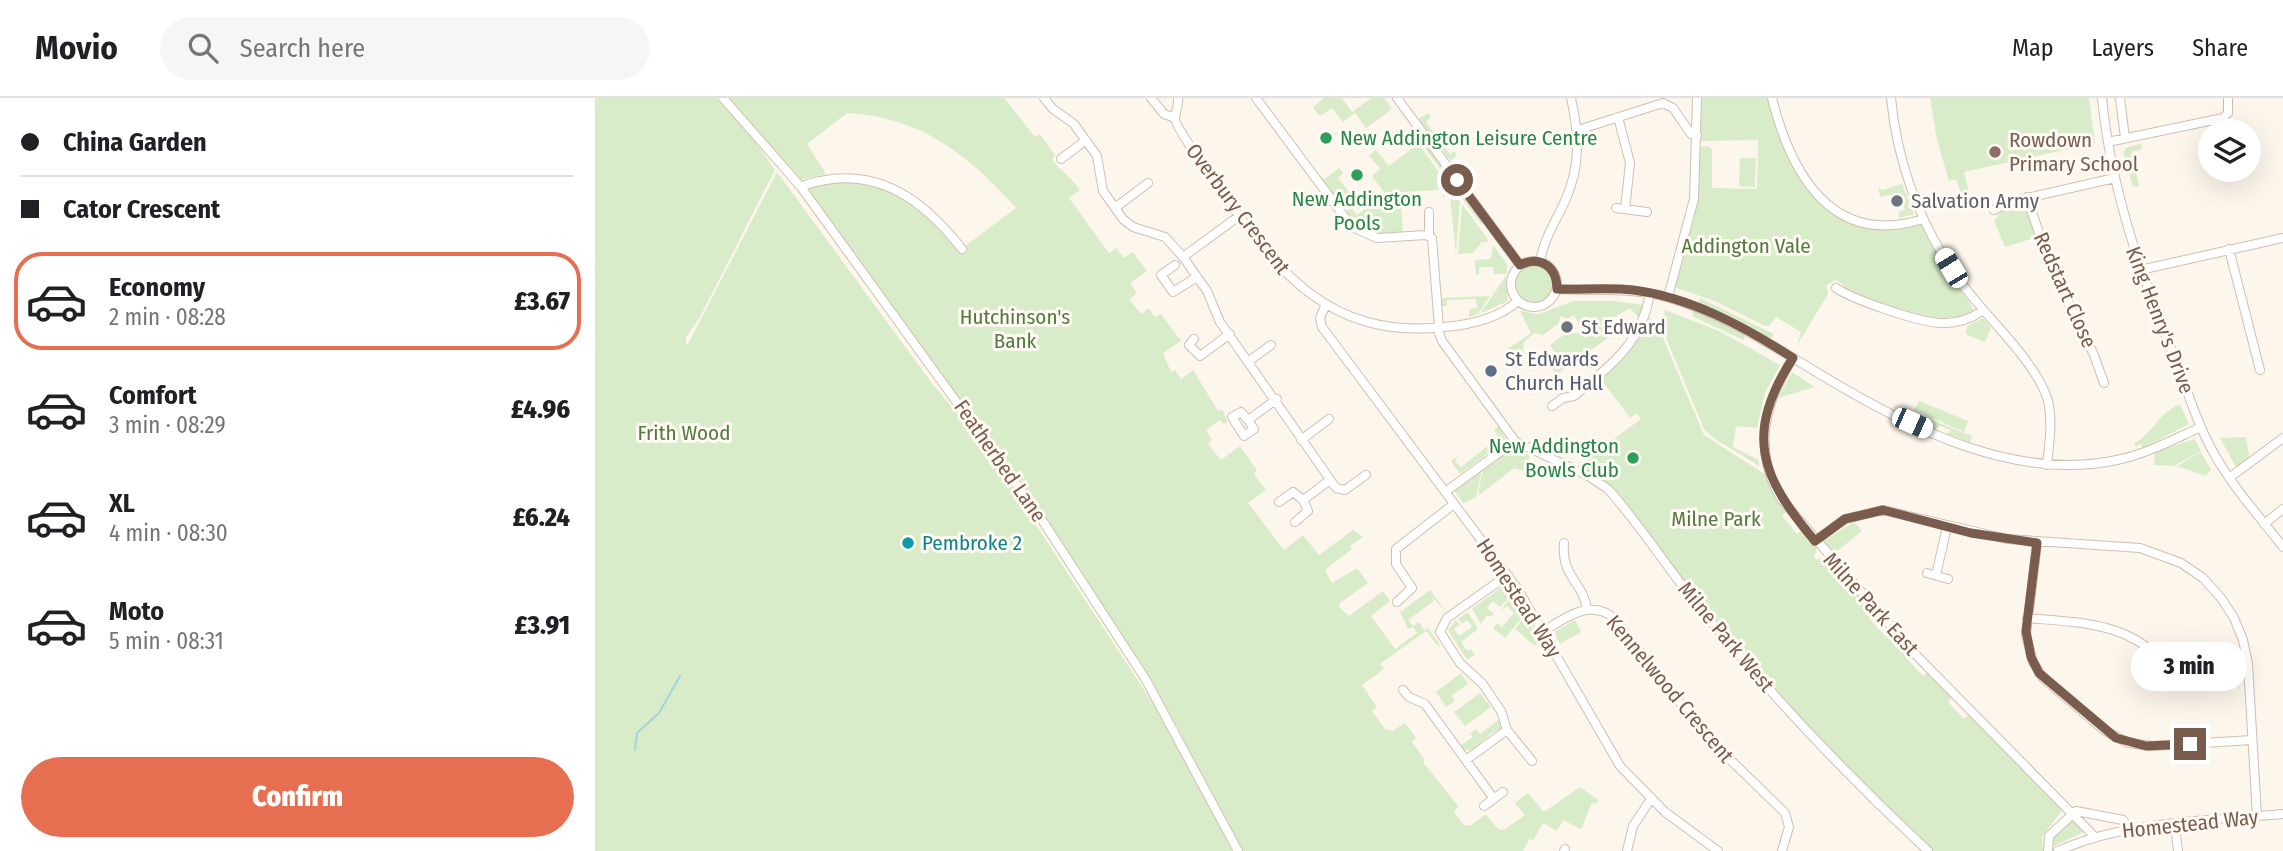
<!DOCTYPE html>
<html lang="en">
<head>
<meta charset="utf-8">
<style>
	body { margin:0; font-family:"Fira Sans Condensed",sans-serif; background:#f6f6f6; color:#202124; height:100vh; display:flex; flex-direction:column; font-size:26px; white-space:nowrap }
	* { box-sizing:border-box; margin:0 }
	p { font-size:23px; color:#757577 }
	.icon { flex:none; width:38px; height:38px; fill:none; stroke:currentColor; stroke-width:2; stroke-linecap:round; stroke-linejoin:round }
	.map { position:relative; flex:1; overflow:hidden }
	.drawer { display:flex; flex-direction:column; background:#fff; width:595px }
	.drawer>* { flex:none }
	.hud { display:grid; align-content:center; height:154px; padding:0 21px; background:#fff }
	.fabs { position:absolute; left:1603px; top:21px; display:grid; gap:14px }
	.fabs a { display:grid; place-items:center; width:63px; height:63px; border-radius:50%; background:#fff; box-shadow:0 7px 28px #0002; font-size:35px }
	.end { position:absolute; width:32px; height:32px; margin:-16px; border:9px solid #7a5c4d; background:#fff; box-shadow:0 0 0 4px #fff }
	.from { border-radius:50% }
	.bubble { position:absolute; height:49px; border-radius:24px; background:#fff; box-shadow:0 7px 28px #0002; font-size:23px; font-weight:800; line-height:49px; text-align:center }
	.car { position:absolute; width:21px; height:42px; margin:-21px -10px; border-radius:9px; box-shadow:0 0 5px 2px #0007; background:linear-gradient(#fff 24%,#345 0 40%,#fff 0 76%,#345 0 86%,#fff 0) }
	.hud b { display:flex; align-items:center; gap:24px; height:66px; font-size:26px }
	.hud b+b { border-top:2px solid #e0e0e0 }
	.hud i { width:18px; height:18px; background:#202124 }
	ul { padding:0; list-style:none }
	li { display:flex; align-items:center; gap:21px; height:98px; margin:0 14px 10px; padding:0 7px; border:4px solid transparent; border-radius:28px }
	li div { flex:1 }
	li b { display:block; font-size:26px }
	li em { font-style:normal; font-weight:800 }
	li.active { border-color:#e76f51 }
	li>.icon { width:63px; height:63px; stroke-width:1.5 }
	.button { display:flex; gap:14px; margin-top:auto; padding:14px 21px }
	.button a { flex:1; height:80px; border-radius:42px; background:#e76f51; color:#fff; font-size:28px; font-weight:800; line-height:80px; text-align:center }
	header { display:flex; align-items:center; gap:42px; box-sizing:border-box; height:98px; padding:0 35px; background:#fff; border-bottom:2px solid #e0e0e0 }
	header strong { font-size:33px }
	nav { display:flex; gap:38px; margin-inline-start:auto; font-size:24px }
	.search { width:490px; height:63px; background:#f6f6f6; display:flex; align-items:center; gap:18px; box-sizing:border-box; padding:0 24px; border-radius:38px; color:#757577; font-size:26px }
	main { display:flex; flex:1; min-height:0 }
	.map>svg:first-child { display:block }
	.green { fill:#d8ecc9 }
	.lines { fill:none; stroke-linecap:round; stroke-linejoin:round }
	.stream { stroke:#a5d3da; stroke-width:2 }
	.minor-casing { stroke:#d1beb0; stroke-width:10 }
	.minor { stroke:#fff; stroke-width:8 }
	.route { stroke:#7a5c4d; stroke-width:9 }
	.leisure-dot { fill:#2e9e5b; stroke:#fffaf3; stroke-width:2.5 }
	.education-dot { fill:#8d6e63; stroke:#fffaf3; stroke-width:2.5 }
	.worship-dot { fill:#6b7280; stroke:#fffaf3; stroke-width:2.5 }
	.service-dot { fill:#5c6f8a; stroke:#fffaf3; stroke-width:2.5 }
	.culture-dot { fill:#0f9aa8; stroke:#fffaf3; stroke-width:2.5 }
	.labels { text-anchor:middle; dominant-baseline:central; stroke-width:6; stroke-linejoin:round; paint-order:stroke }
	.leisure-label { font-size:21px; fill:#27864d; stroke:#fffaf3; text-anchor:start }
	.education-label { font-size:21px; fill:#785e54; stroke:#fffaf3; text-anchor:start }
	.worship-label { font-size:21px; fill:#5b616d; stroke:#fffaf3; text-anchor:start }
	.street-label { font-size:21px; fill:#7a5c4d; stroke:#fffaf3 }
	.park-label { font-size:21px; fill:#537a41; stroke:#fffaf3 }
	.service-label { font-size:21px; fill:#4e5e75; stroke:#fffaf3; text-anchor:start }
	.culture-label { font-size:21px; fill:#0d838f; stroke:#fffaf3; text-anchor:start }
</style>
</head>
<body>
<header>
<strong>Movio</strong>
<div class="search"><svg class="icon" aria-label="search" viewBox="0 0 24 24"><circle cx="10" cy="10" r="6"/><path d="M15 15l6 6"/></svg>Search here</div>
<nav><a>Map</a><a>Layers</a><a>Share</a></nav>
</header>
<main>
<section class="drawer">
<div class="hud">
<b><i class="from"></i>China Garden</b>
<b><i></i>Cator Crescent</b>
</div>
<ul>
<li class="active"><svg class="icon" aria-label="car" viewBox="0 0 24 24"><path d="M5 17H2v-5l4-1 3-4h7l3 4 3 1v5h-3M9 17h6M6 11h13"/><circle cx="7" cy="17" r="2"/><circle cx="17" cy="17" r="2"/></svg><div><b>Economy</b><p>2 min · 08:28</p></div><em>£3.67</em></li>
<li><svg class="icon" aria-label="car" viewBox="0 0 24 24"><path d="M5 17H2v-5l4-1 3-4h7l3 4 3 1v5h-3M9 17h6M6 11h13"/><circle cx="7" cy="17" r="2"/><circle cx="17" cy="17" r="2"/></svg><div><b>Comfort</b><p>3 min · 08:29</p></div><em>£4.96</em></li>
<li><svg class="icon" aria-label="car" viewBox="0 0 24 24"><path d="M5 17H2v-5l4-1 3-4h7l3 4 3 1v5h-3M9 17h6M6 11h13"/><circle cx="7" cy="17" r="2"/><circle cx="17" cy="17" r="2"/></svg><div><b>XL</b><p>4 min · 08:30</p></div><em>£6.24</em></li>
<li><svg class="icon" aria-label="car" viewBox="0 0 24 24"><path d="M5 17H2v-5l4-1 3-4h7l3 4 3 1v5h-3M9 17h6M6 11h13"/><circle cx="7" cy="17" r="2"/><circle cx="17" cy="17" r="2"/></svg><div><b>Moto</b><p>5 min · 08:31</p></div><em>£3.91</em></li>
</ul>
<div class="button"><a>Confirm</a></div>
</section>
<div class="map">
<svg width="1688" height="753" viewBox="0 0 1688 753">
	<rect width="100%" height="100%" fill="#fdf6ec"/>
	<path class="green" d="M0,0H122L155,36L180,72L105,219L91,239V246H93L182,74L336,284L373,328L428,407L576,633L637,753H0Z
		M132,0H409L440,39L445,36L460,57L457,61C466,74 474,77 485,92L474,100L514,155L521,150L529,160L538,154L552,173L535,185L542,195L534,201L546,216L554,210L560,219L566,216L586,243L568,255L576,274L580,272L586,281L598,272L623,313L628,312L632,324L629,326L625,322L611,332L617,342L613,346L626,362L645,348L662,372L659,376L671,392L653,405L689,452L708,437L724,457L758,432L768,439L755,448L757,451L730,472L737,485L762,470L773,485L745,505L744,509L754,518L788,493L795,503L776,518L800,551L822,535L818,529L813,531L805,514L835,492L851,514L836,498L839,503L813,522L818,528L824,524L829,532L833,530L845,547L843,548L831,533L785,566L789,571L767,587L782,609L777,613L790,631L797,633L810,625L821,640L817,644L830,662L828,664L863,708L859,715L869,727L875,728L891,716L903,731L909,732L930,717L920,705L933,695L949,714L985,689L1003,702L1001,706L997,705L986,731L968,722L962,733L948,725L938,743L934,741L928,753H645L583,630L495,487L445,413L211,90C248,77 293,84 324,108C339,120 352,138 365,152L421,110C373,57 327,19 252,15L212,46L231,76L204,82Z
		M729,0H747L757,14L776,0H789L797,11L771,30L760,15L748,24L737,10L725,18L718,9Z
		M1105,0H1174L1186,44L1214,92L1264,127L1286,131L1326,127L1379,212C1355,234 1283,207 1256,195C1248,191 1248,184 1240,182L1231,188L1233,196L1202,247L1206,234L1181,219L1174,228H1170L1122,204L1079,189L1100,114L1106,49L1113,48L1117,51V90L1162,91L1163,42L1106,43Z
		M1335,0H1494L1500,45L1369,74L1376,104L1369,106L1361,81L1354,83L1342,42Z
		M833,15L836,19L831,24L855,56L859,53L862,57L856,63L822,22Z
		M822,40H826L889,124L886,126Z
		M820,41L865,103L861,156L855,99H848L847,92L805,94L808,135L779,136L780,131L759,120L755,124L750,115L756,110L762,117L790,96L777,78L785,71L774,57L781,52L794,68L822,47Z
		M1546,46L1547,51L1537,54L1544,88L1538,89L1528,54L1532,49Z
		M1145,60H1161L1160,89L1144,88Z
		M744,70L748,75L743,80L754,94L742,105L722,78L730,81Z
		M1307,86L1319,116L1304,120V114L1310,112L1305,95L1285,99L1283,89L1287,92Z
		M1428,104L1442,139L1410,149L1399,123L1410,108Z
		M867,106L892,140L893,144H887L878,155L863,156Z
		M898,147L912,166V176H899L898,169H884V177H881L880,162L896,161Z
		M920 186a19 19 0 1 1 38 0a19 19 0 1 1-38 0Z
		M911,178L913,203L887,215L886,214Z
		M895,198L883,216L874,219V211L882,210L881,201L852,202V208H847V200Z
		M1105,200L1179,236L1176,241L1102,206Z
		M978,203H1019L1049,207L1047,218L1043,219L1035,210L1005,228L1014,239L995,253L993,251L962,277L950,262L960,255L955,247L970,236L972,238L978,234L981,236L987,232L979,217L972,221L966,218L963,226L948,237L939,235L929,244L928,257L920,264L916,259L920,256L918,252L913,255L911,252L936,235L925,213L944,216Z
		M1070,212L1124,233L1185,267L1170,295L1162,330L1141,328L1138,349L1164,362V368L1117,339L1109,331L1067,230Z
		M1099,213L1151,237L1148,242L1097,218Z
		M1054,219L1066,235L1109,337L1171,377L1192,413L1187,418L1202,436L1207,432L1222,449L1219,459L1222,462L1227,460L1234,463L1278,515L1274,520L1290,538L1295,534L1317,556L1312,561L1328,578L1333,574L1357,599L1353,604L1369,621L1374,617L1468,711L1447,739L1448,753H1336L1245,664L1148,557L1149,547L1139,546L1022,399L987,371L989,363L1046,321L1042,315L1035,320L1006,281L1035,251Z
		M1388,220L1396,230L1390,244L1371,236L1372,228Z
		M1197,274L1220,289L1183,300Z
		M1324,303L1373,323L1369,334L1319,312Z
		M1585,306L1594,326L1548,350L1545,346L1541,349L1539,346C1559,333 1565,314 1585,306Z
		M1310,311L1327,322L1329,319L1377,338L1375,344L1352,336L1356,332L1345,328L1340,331L1308,317Z
		M904,328L911,342L865,376L856,363L863,358L860,363L866,369L904,339L899,332Z
		M1651,339L1655,363L1642,371L1625,340Z
		M1600,341L1606,353L1579,368L1559,367L1560,354Z
		M918,348L935,358L928,373L919,370L883,398L888,369Z
		M1606,354L1616,372L1611,378L1582,368Z
		M887,371L881,399L868,405L859,392Z
		M1259,424L1267,433L1240,455L1229,443Z
		M909,487L916,497L905,509L898,503L892,510L899,516L896,519L892,517L886,526L877,511Z
		M917,498L929,517L910,540L898,530L902,525L907,529L919,515L912,508L905,513Z
		M873,514L883,531L866,544L872,553L876,551L880,557L872,562L853,532L861,522L865,527L859,531L864,538L877,529L872,522L867,526L863,521Z
		M930,518L946,543L940,548L920,531Z
		M980,522L986,534L965,546L959,534Z
		M866,575L873,586L857,597L860,603L851,609L841,594Z
		M885,595L896,609L870,628L859,614Z
		M905,621L906,631L897,635L877,652H869L866,647L878,639L875,635L881,631L885,636Z
		M1477,722L1491,733L1457,749V740Z"/>
	<g class="lines">
		<path class="stream" d="M40,652L42,635L64,615L85,578"/>
		<defs>
			<path id="minor" d="M128,0L206,89L449,425L551,582L643,753
				M449,0L458,11L479,26L502,58L508,93L528,121L538,129L570,139L588,159L612,193L625,224L741,390L750,392L771,377
				M556,0L569,16L580,20
				M583,0C584,8 580,14 580,21C581,30 613,74 620,84C680,170 731,242 849,229C874,227 904,220 923,203
				M661,0L757,129L782,140L831,137L837,140L844,230
				M802,0L925,167
				M1177,0C1196,76 1237,150 1328,121
				M1296,0C1302,64 1325,126 1362,179C1387,216 1442,263 1453,303C1458,324 1454,346 1452,367
				M1507,0C1516,92 1546,176 1580,261C1593,294 1603,329 1621,359C1640,392 1665,419 1688,449
				M1525,0L1530,40
				M1023,19L1035,65L1030,111
				M983,32L1068,5L1078,10L1096,36L1102,38
				M1513,44L1628,20L1633,15V0
				M466,61L491,42
				M206,89C215,84 226,83 237,81C294,75 334,109 367,151
				M1432,99L1455,168L1499,257L1509,285
				M520,110L553,85
				M1021,110L1052,114
				M1399,112L1414,104L1520,80
				M834,114V138
				M1634,151L1665,272
				M588,159L644,118
				M916 186a23 23 0 1 1 46 0a23 23 0 1 1-46 0Z
				M945,163C950,138 960,125 970,103C986,68 984,36 976,0
				M580,167L566,177L578,194L602,179
				M1545,172L1688,140
				M1241,190C1259,202 1323,224 1345,225C1361,226 1374,222 1387,213
				M962,191C1000,193 1035,189 1072,199C1129,216 1178,248 1228,278C1314,330 1420,384 1522,362C1552,356 1579,341 1606,329
				M1073,199L1099,101L1102,0
				M731,206L725,220L727,229L922,490L1025,668L1070,714L1123,753
				M842,230L847,243L920,343L850,394
				M599,241L594,247L605,258L635,236
				M1198,260C1169,305 1157,353 1187,402L1321,557L1500,739
				M654,263L676,247
				M957,308L968,300L979,298C1016,267 1047,245 1055,195
				M653,322L659,331L649,338L637,319L646,314L653,322L682,301
				M706,342L734,321
				M920,343L995,379L1013,391C1046,428 1073,471 1104,509C1174,595 1251,677 1333,753
				M1634,380L1688,340
				M708,402L735,382
				M684,404L698,394L708,402L713,413L700,424
				M1669,426L1688,411
				M1220,443L1250,421L1288,412L1412,441L1545,450L1586,465L1608,480L1626,500L1639,520L1648,542L1653,566L1662,718
				M969,445C966,480 989,484 992,512
				M1442,445L1431,537L1438,564L1448,580L1509,632L1533,645L1557,648L1657,642
				M1332,475L1353,481
				M913,477L852,520L845,534L865,565L887,585L906,613L912,632L937,663
				M1341,477L1352,429
				M802,504L817,490L801,466V451L859,406
				M1432,520C1478,524 1542,524 1569,569
				M949,533C971,519 995,501 1019,520L1110,637L1190,715L1194,729L1187,753
				M808,592L814,599L830,606L899,701
				M871,662L912,632
				M889,708L908,694
				M1580,726L1583,753
				M969,753L970,751
				M1032,753L1038,728L1056,701
				M1453,753L1454,738L1481,713L1528,722L1535,731
				M1463,753C1533,722 1613,723 1688,716"/>
		</defs>
		<use href="#minor" class="minor-casing"/>
		<use href="#minor" class="minor"/>
	</g>
	<g class="lines">
		<path class="route" d="M862,82L925,167C946,157 962,169 962,191C987,192 1013,189 1038,192C1095,199 1150,229 1198,260C1149,336 1165,378 1220,443L1250,421L1288,412L1376,435L1442,445L1431,533L1436,559L1444,575L1521,640L1551,648L1595,646"/>
	</g>
	<g class="leisure-dot">
		<circle cx="731" cy="40" r="7"/>
		<circle cx="762" cy="77" r="7"/>
		<circle cx="1038" cy="360" r="7"/>
	</g>
	<circle class="education-dot" cx="1400" cy="54" r="7"/>
	<g class="worship-dot">
		<circle cx="1302" cy="103" r="7"/>
		<circle cx="972" cy="229" r="7"/>
	</g>
	<circle class="service-dot" cx="896" cy="273" r="7"/>
	<circle class="culture-dot" cx="313" cy="445" r="7"/>
	<g class="labels">
		<g class="leisure-label">
			<text x="745" y="40">New Addington Leisure Centre</text>
			<text x="762" y="101" text-anchor="middle">New Addington<tspan x="762" dy="24">Pools</tspan></text>
			<text x="1024" y="348" text-anchor="end">New Addington<tspan x="1024" dy="24">Bowls Club</tspan></text>
		</g>
		<g class="education-label">
			<text x="1414" y="42">Rowdown<tspan x="1414" dy="24">Primary School</tspan></text>
		</g>
		<g class="worship-label">
			<text x="1316" y="103">Salvation Army</text>
			<text x="986" y="229">St Edward</text>
		</g>
		<g class="street-label">
			<text transform="translate(643 111) rotate(53)">Overbury Crescent</text>
			<text transform="translate(1470 192) rotate(66)">Redstart Close</text>
			<text transform="translate(1565 222) rotate(69)">King Henry's Drive</text>
			<text transform="translate(405 363) rotate(55)">Featherbed Lane</text>
			<text transform="translate(924 500) rotate(57)">Homestead Way</text>
			<text transform="translate(1276 506) rotate(48)">Milne Park East</text>
			<text transform="translate(1131 539) rotate(50)">Milne Park West</text>
			<text transform="translate(1075 591) rotate(50)">Kennelwood Crescent</text>
			<text transform="translate(1595 726) rotate(-6)">Homestead Way</text>
		</g>
		<g class="park-label">
			<text x="1151" y="148">Addington Vale</text>
			<text x="420" y="219">Hutchinson's<tspan x="420" dy="24">Bank</tspan></text>
			<text x="89" y="335">Frith Wood</text>
			<text x="1121" y="421">Milne Park</text>
		</g>
		<g class="service-label">
			<text x="910" y="261">St Edwards<tspan x="910" dy="24">Church Hall</tspan></text>
		</g>
		<g class="culture-label">
			<text x="327" y="445">Pembroke 2</text>
		</g>
	</g>
</svg>
<div class="fabs">
<a><svg class="icon" aria-label="layers" viewBox="0 0 24 24"><path d="M12 4l9 5-9 5-9-5zM3 14l9 5 9-5"/></svg></a>
</div>
<i class="end from" style="left:862px;top:82px"></i>
<i class="end" style="left:1595px;top:646px"></i>
<div class="bubble" style="left:1536px;top:544px;width:116px">3 min</div>
<i class="car" style="left:1356px;top:170px;rotate:329deg"></i>
<i class="car" style="left:1317px;top:325px;rotate:114deg"></i>
</div>
</main>
</body>
</html>
